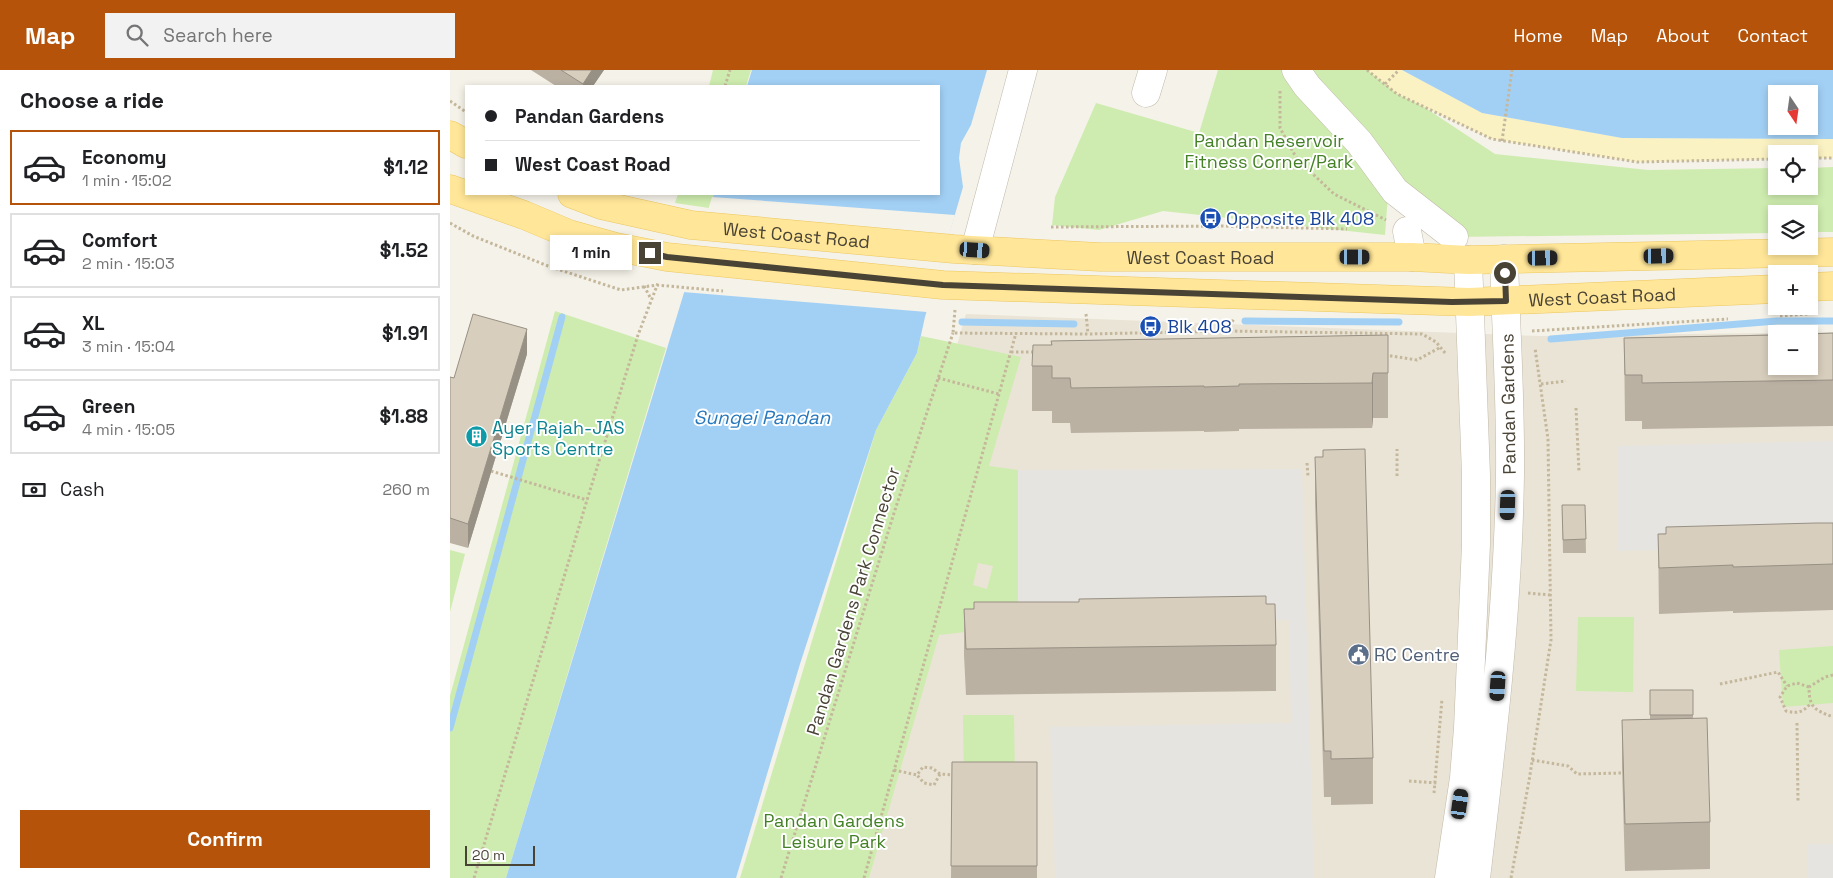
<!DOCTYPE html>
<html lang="en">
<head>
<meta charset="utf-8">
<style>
	body { margin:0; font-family:"Space Grotesk",sans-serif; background:#f2f2f2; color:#202124; height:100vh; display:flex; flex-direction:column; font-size:19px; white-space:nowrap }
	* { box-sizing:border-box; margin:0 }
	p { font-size:16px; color:#757577 }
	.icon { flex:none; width:28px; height:28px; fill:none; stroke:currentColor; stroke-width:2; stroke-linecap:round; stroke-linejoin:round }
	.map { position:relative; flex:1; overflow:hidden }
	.details { display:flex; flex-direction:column; background:#fff; width:450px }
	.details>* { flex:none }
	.hud { position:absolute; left:15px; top:15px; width:475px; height:110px; border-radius:0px; box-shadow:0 2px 8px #0003; display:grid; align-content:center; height:110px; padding:0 20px; background:#fff }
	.needle { width:32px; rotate:167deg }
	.buttons { position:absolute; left:1318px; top:15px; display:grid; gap:10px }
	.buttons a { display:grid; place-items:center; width:50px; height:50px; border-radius:0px; background:#fff; box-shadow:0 2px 8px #0003; font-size:25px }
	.scale { position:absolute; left:15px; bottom:12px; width:70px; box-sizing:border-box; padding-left:5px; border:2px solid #494336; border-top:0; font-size:14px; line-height:18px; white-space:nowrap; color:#494336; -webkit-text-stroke:4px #fff; paint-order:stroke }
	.end { position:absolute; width:22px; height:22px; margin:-11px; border:6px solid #494336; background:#fff; box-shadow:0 0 0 2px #fff }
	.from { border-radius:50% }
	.bubble { position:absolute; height:35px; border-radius:0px; background:#fff; box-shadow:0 2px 8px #0003; font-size:16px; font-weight:700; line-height:35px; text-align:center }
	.car { position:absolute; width:15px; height:30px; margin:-15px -8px; border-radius:6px; box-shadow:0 0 4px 1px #0007; background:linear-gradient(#222 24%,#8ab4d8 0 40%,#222 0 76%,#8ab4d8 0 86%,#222 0) }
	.hud b { display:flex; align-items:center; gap:18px; height:48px; font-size:19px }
	.hud b+b { border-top:1px solid #e0e0e0 }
	.hud i { width:12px; height:12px; background:#202124 }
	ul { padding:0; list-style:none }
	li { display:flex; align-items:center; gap:15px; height:75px; margin:0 10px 8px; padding:0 10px; border:2px solid #e0e0e0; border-radius:0px }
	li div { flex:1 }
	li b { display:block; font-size:19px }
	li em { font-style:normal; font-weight:700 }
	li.active { border-color:#b45309 }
	li>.icon { width:45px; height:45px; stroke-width:1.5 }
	h2 { padding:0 20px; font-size:22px; line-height:60px }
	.pay { display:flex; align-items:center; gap:12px; height:55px; padding:0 20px; font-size:19px }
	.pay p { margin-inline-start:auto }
	.primary-button { display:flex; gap:10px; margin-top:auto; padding:10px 20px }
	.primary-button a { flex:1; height:58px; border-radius:0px; background:#b45309; color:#fff; font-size:20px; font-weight:700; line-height:58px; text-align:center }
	header { display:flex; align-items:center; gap:30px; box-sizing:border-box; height:70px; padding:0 25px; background:#b45309; color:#fff }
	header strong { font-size:24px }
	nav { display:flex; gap:28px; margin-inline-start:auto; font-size:18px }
	.search { width:350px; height:45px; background:#f2f2f2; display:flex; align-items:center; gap:12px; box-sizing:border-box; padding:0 18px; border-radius:0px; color:#757577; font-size:19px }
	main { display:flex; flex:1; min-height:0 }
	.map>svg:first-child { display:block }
	.residential { fill:#eae4d6; fill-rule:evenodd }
	.green { fill:#ceecaf; fill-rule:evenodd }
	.sand { fill:#fbf2c3 }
	.parking { fill:#e6e4e0 }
	.water { fill:#a2d0f5; fill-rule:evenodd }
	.pier { fill:#f5f2e9 }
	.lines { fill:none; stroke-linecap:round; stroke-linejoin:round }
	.stream { stroke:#a2d0f5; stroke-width:7 }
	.minor-casing { stroke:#c2baaa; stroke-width:29 }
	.major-casing { stroke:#ecc760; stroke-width:29 }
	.path { stroke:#c4b79b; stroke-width:3; stroke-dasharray:2.5 2.5; stroke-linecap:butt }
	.minor { stroke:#fff; stroke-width:28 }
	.major { stroke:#ffe698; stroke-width:28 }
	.wall { fill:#bab1a3 }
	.shaded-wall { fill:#979084 }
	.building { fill:#d8cebd; stroke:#979084 }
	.route { stroke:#494336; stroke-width:6 }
	.labels { text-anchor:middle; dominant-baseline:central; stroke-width:4; stroke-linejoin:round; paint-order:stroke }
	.park-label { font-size:18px; fill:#448025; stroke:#fff }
	.transit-label { font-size:18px; fill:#164399; stroke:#fff; text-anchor:start }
	.street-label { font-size:18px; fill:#494336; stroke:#fff }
	.culture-label { font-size:18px; fill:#0d838f; stroke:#fff; text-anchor:start }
	.service-label { font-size:18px; fill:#4e5e75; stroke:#fff; text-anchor:start }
	.water-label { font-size:19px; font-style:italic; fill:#2778bd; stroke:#fff }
</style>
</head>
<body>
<header>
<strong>Map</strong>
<div class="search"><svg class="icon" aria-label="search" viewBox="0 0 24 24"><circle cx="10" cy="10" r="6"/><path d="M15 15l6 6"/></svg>Search here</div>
<nav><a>Home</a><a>Map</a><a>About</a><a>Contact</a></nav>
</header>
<main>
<section class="details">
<h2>Choose a ride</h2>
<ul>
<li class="active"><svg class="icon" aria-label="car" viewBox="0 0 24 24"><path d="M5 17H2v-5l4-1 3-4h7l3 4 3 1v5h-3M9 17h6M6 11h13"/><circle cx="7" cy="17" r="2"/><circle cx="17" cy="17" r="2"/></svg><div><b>Economy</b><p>1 min · 15:02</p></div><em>$1.12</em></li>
<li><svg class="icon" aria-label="car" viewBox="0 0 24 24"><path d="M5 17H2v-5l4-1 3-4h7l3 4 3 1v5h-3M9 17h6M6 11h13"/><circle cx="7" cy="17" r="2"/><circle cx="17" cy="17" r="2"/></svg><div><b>Comfort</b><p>2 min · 15:03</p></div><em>$1.52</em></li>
<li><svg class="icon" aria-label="car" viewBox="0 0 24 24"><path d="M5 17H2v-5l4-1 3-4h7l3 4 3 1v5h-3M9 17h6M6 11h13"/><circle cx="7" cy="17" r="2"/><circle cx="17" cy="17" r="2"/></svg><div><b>XL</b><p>3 min · 15:04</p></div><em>$1.91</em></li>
<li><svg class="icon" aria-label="car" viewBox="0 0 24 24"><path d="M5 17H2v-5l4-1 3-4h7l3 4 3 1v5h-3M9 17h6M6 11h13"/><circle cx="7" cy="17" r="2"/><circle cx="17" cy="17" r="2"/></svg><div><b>Green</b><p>4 min · 15:05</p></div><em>$1.88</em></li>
</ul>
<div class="pay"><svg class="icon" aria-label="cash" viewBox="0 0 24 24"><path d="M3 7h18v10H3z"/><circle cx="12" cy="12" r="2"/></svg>Cash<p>260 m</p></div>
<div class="primary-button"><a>Confirm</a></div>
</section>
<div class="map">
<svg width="1383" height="808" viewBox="0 0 1383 808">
	<rect width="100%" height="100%" fill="#f5f2e9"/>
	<path class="residential" d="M516,244L1090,266L1383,262V808H352ZM1326,264H1359V296H1326Z"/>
	<path class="green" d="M263,0H301L296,16H259Z
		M768,0H918L1045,84L1198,100L1326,98V116H1359V98L1383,97V162H1359V144H1326V163L1004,167L938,125L935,165L713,141L649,160L602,155L605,127L646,33L749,63Z
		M228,124H264L259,138L225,133Z
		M105,241L216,278L56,808H0V626Z
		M471,266L571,287L539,396L568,400V556L489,565L419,808H290L426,360L467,283ZM528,493L543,496L537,519L523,515Z
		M0,480L15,484L0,542Z
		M1128,547H1184L1183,622L1126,621Z
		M1383,576V633L1333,637L1329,580Z
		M513,645H564L565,711L514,712Z"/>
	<path class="sand" d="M917,0H952L1032,43L1172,68L1383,69V88H1359V84H1326V89L1187,92L1042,69L947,24Z"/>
	<path class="parking" d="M1383,371V476L1168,481V376Z
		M852,399L864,808H605L600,657L841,653L839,550L568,556V400Z
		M1358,774H1383V808H1358Z"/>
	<path class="water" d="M302,0H537L521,55L511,73L509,88L513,117L475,247L467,283L426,360L350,594L286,808H56L264,124H489V16H297Z
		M952,0H1383V69L1172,68L1032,43ZM1326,24H1359V56H1326Z"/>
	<path class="pier" d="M262,127L505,145L477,242L233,222Z"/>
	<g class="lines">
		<path class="stream" d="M795,251L949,252
			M512,252L624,254
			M1101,269L1327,251H1383
			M0,658L112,247"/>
		<defs>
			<path id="minor" d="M846,0L857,16L909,72L945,121L1004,167
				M696,23L703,0
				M957,161L962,187
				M525,180L573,0
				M999,808L1014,708L1018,658L1026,474V405L1018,190
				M1026,808C1042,674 1058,540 1060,405C1061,333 1056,261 1054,189"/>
			<g id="major">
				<path d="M0,65L16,74"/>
				<path id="s1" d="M0,119L74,145L119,164L166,177L217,187L493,215L1019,232L1326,219"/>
				<path id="s2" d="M122,124L151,135L241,155L504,179L650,187H962L1018,190L1383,182"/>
				<path d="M1359,217L1383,216"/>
			</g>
		</defs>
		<use href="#minor" class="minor-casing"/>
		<use href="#major" class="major-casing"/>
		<path class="path" d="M917,0L947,24L1042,69L1187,92L1326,89
			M935,14L949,0
			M275,16L280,0
			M830,21V58L847,89L884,124L936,150
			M0,31L16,42
			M1052,71L1062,0
			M1359,88H1383
			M0,153L23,166L98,196L171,220L207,215L273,221
			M601,157L773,156L897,159
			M194,216L201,229
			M505,240L503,263L638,264L778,261L972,264L986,272L996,284
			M636,244L638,264
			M1330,246L1358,244
			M778,261L784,248
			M1082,261L1278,249
			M561,282H587
			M935,285L967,290L991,277
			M488,308L549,324
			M1091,314L1116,311
			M1126,338L1129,402
			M857,393L858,406
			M41,401L137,430
			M947,406V379
			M1078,523L1100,525
			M1383,605L1375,607L1359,617C1359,638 1365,640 1383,647
			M1270,614L1328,602L1337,616
			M1359,617L1347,613L1337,616L1330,627L1336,641C1348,644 1353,642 1361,633
			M1347,653L1348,733
			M1082,690L1118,696L1127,704L1172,703
			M444,700L467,705
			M490,704L484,715L474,713L467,705L473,697L482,698L490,704L505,705
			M959,711L987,713
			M984,723L992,629
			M24,808L137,430L188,265L208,213
			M331,808L444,443L503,263
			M414,808L566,263
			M1061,808L1079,711L1101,570L1098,369L1085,278"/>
		<use href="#minor" class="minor"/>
		<use href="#major" class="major"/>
	</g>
	<path class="wall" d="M81,0H154L143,16H106Z
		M1383,263V356L1192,359V351H1175L1174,268Z
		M938,265V348H923L922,358L789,359V361L754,362V361L621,363L620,353H602V341H582V296L601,275V271Z
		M77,284L18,478L0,473V307L4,308Z
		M865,387L923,688V734L881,735V727H874L865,433Z
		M1112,435H1135L1136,483H1113Z
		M1383,453V540L1283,543V541L1209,544L1208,464Z
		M816,534L826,575V621L516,625L514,585V539Z
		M1200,620H1243V649L1260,752V799L1175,801L1172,697V650H1200Z
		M502,692H587V808H501Z"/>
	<path class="shaded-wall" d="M142,0H154L143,16H133V14Z
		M77,259V284L18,478V454Z
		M923,303V348L922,358V313Z"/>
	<path class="building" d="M111,0H142L133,14Z
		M23,244L77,259L18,454L0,448V307L4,308Z
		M1383,263V310L1192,313V305H1175L1174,268L1326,265V296H1359V264Z
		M938,265V303H923L922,313L789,314V316L754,317V316L621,318L620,308H602V296H582L583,275H602L601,271Z
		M915,379L923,688L881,689V681H874L865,387H873V380Z
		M1112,435H1135L1136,469L1113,470Z
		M1366,453H1383V494L1283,497V495L1209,498L1208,464H1216V457Z
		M816,526V534H825L826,575L516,579L514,539H524V532H629V529Z
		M1200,620H1243V645H1200Z
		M1257,648L1260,752L1175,754L1172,650Z
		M502,692H587V796H501Z"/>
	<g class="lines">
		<path class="route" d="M200,183L217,187L493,215L1002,232L1056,231L1055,203"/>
	</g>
	<defs>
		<symbol id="bus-disc" viewBox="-11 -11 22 22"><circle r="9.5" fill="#1a4fb4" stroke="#fff"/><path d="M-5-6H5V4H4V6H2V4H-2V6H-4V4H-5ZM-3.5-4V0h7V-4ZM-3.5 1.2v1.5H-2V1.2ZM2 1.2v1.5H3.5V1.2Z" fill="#fff"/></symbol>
		<symbol id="building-disc" viewBox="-11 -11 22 22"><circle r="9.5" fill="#0f9aa8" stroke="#fff"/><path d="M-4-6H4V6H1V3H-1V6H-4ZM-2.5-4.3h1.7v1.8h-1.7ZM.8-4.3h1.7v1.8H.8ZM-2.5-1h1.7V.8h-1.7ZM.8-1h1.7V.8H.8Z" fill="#fff"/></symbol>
		<symbol id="civic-disc" viewBox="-11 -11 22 22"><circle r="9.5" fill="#5c6f8a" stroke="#fff"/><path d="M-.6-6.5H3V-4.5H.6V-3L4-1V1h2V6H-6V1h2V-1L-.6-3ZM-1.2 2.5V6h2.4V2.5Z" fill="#fff"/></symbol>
	</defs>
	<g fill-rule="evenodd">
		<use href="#bus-disc" x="748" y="136" width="25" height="25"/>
		<use href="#bus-disc" x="688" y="244" width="25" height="25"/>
		<use href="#building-disc" x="14" y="354" width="25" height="25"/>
		<use href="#civic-disc" x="896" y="572" width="25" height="25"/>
	</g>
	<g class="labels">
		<g class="park-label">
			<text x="819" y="70">Pandan Reservoir<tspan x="819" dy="21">Fitness Corner/Park</tspan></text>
			<text x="384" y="750">Pandan Gardens<tspan x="384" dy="21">Leisure Park</tspan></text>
		</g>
		<g class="transit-label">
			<text x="776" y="148">Opposite Blk 408</text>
			<text x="717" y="256">Blk 408</text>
		</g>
		<g class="street-label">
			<text stroke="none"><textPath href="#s2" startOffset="229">West Coast Road</textPath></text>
			<text stroke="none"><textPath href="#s2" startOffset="634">West Coast Road</textPath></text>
			<text stroke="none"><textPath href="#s1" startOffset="1165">West Coast Road</textPath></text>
			<text transform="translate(1058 334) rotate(-91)">Pandan Gardens</text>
			<text transform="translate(403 531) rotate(-73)">Pandan Gardens Park Connector</text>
		</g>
		<g class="culture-label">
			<text x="42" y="357">Ayer Rajah-JAS<tspan x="42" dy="21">Sports Centre</tspan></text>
		</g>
		<g class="service-label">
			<text x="924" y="584">RC Centre</text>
		</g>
		<g class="water-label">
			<text x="312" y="347">Sungei Pandan</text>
		</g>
	</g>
</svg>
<div class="buttons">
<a><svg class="needle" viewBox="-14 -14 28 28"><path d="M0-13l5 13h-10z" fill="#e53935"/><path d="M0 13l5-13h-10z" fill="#757577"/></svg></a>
<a><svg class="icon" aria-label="locate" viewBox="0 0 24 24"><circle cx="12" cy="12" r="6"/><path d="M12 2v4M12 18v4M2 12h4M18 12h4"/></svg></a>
<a><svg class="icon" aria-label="layers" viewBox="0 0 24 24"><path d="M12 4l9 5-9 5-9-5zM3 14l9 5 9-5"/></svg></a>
<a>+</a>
<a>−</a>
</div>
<div class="scale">20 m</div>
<i class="end from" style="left:1055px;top:203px"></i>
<i class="end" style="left:200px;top:183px"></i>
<div class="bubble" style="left:100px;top:165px;width:82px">1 min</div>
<i class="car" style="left:525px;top:180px;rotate:94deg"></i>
<i class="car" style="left:1209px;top:186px;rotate:89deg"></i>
<i class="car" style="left:905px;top:187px;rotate:90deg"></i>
<i class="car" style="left:1093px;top:188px;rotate:89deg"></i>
<i class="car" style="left:1058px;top:435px;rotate:182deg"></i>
<i class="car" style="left:1048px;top:616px;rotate:184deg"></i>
<i class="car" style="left:1010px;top:734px;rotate:8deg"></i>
<div class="hud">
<b><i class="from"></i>Pandan Gardens</b>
<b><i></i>West Coast Road</b>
</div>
</div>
</main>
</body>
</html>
